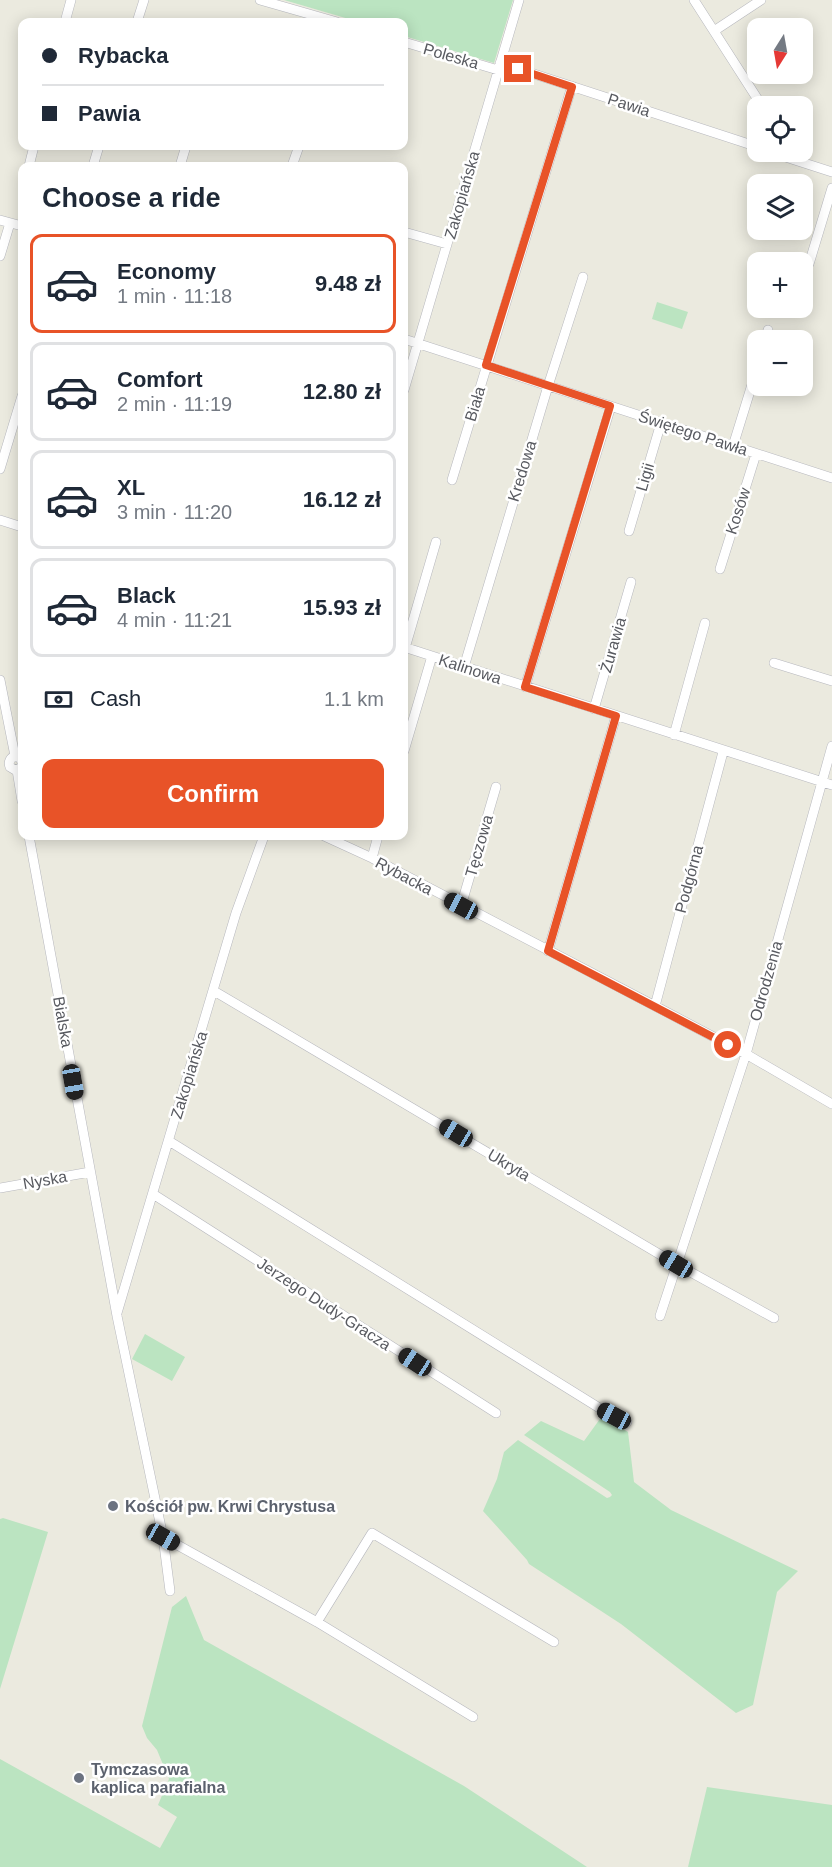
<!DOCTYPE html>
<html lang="en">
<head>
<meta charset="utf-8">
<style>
	body { margin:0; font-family:Helvetica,sans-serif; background:#f2f2f3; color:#1f2937; height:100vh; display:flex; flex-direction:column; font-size:22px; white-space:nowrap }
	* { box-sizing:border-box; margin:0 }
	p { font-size:20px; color:#747a83 }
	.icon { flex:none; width:33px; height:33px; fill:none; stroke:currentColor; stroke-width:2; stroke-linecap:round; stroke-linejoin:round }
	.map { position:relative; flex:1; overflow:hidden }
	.side { position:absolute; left:18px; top:162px; width:390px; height:678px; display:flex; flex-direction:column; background:#fff; border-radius:12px; box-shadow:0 3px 15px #0003 }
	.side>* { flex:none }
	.top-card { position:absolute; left:18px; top:18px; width:390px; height:132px; border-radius:12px; box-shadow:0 3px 15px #0003; display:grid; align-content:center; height:132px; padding:0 24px; background:#fff }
	.needle { width:39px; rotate:191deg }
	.fabs { position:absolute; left:747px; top:18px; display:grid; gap:12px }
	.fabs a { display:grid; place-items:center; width:66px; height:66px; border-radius:12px; background:#fff; box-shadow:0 3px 15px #0003; font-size:30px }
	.end { position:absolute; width:27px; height:27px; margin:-14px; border:8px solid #e85328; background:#fff; box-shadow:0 0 0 3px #fff }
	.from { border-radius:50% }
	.car { position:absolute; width:18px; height:36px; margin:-18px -9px; border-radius:8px; box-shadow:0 0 4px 2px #0007; background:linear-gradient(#222 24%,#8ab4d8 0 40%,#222 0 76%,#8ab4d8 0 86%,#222 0) }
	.top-card b { display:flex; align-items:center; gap:21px; height:57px; font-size:22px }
	.top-card b+b { border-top:2px solid #e0e1e3 }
	.top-card i { width:15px; height:15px; background:#1f2937 }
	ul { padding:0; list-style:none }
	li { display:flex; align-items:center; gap:18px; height:99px; margin:0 12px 9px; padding:0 12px; border:3px solid #e0e1e3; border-radius:12px }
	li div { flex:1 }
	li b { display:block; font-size:22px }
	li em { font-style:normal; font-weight:800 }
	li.active { border-color:#e85328 }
	li>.icon { width:54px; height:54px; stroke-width:1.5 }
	h2 { padding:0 24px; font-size:27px; line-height:72px }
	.pay { display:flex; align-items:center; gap:15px; height:66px; padding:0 24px; font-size:22px }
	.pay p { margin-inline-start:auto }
	.primary-button { display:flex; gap:12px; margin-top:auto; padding:12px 24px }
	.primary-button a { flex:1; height:69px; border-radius:12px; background:#e85328; color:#fff; font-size:24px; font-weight:800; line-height:69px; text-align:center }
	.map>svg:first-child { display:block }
	.green { fill:#bbe4c1 }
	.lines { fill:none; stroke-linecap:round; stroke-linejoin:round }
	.street-casing { stroke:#b7b8be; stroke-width:10 }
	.street { stroke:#fff; stroke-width:9 }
	.route { stroke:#e85328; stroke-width:8 }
	.worship-dot { fill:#6b7280; stroke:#fff; stroke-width:2 }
	.labels { text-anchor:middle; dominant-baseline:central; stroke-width:5; stroke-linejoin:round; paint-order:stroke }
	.street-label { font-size:16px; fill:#585a60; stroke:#fff }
	.worship-label { font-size:16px; font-weight:bold; fill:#5b616d; stroke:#fff; text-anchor:start }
</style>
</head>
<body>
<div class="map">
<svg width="832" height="1867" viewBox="0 0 832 1867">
	<rect width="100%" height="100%" fill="#ebeadf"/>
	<path class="green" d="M284,0H513L494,63L404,36V22H359Z
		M657,302L688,312L682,329L652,319Z
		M145,1334L185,1357L172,1381L132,1359Z
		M602,1416L628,1432L634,1482L671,1510L798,1571L777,1592L753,1705L736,1713L621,1624L529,1564L527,1560L483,1511L497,1479L504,1452L518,1440L607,1498L610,1497L612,1495L610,1492L524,1435L541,1421L584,1441Z
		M3,1518L48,1532L0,1689V1519Z
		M186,1596L204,1640L464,1786L587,1867H0V1759L160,1848L177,1817L158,1805L169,1779L157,1750L147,1738L142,1726L172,1607Z
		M707,1787L832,1805V1867H688Z"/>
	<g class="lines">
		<defs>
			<path id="street" d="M260,0L337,22
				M694,0L762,106
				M65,22L71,0
				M137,22L144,0
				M714,31L761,0
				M404,42L498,70
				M500,63L758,147
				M770,152L832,172
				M29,166L34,146
				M93,166L99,146
				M180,166L186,146
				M292,166L299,146
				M0,220L22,226
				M404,232L447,244
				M0,256L10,223
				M809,264L832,188
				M404,339L832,478
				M765,340L768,330
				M404,390L519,0
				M733,446L758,365
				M0,469L22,396
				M452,480L572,86
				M0,520L22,527
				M629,531L661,423
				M720,569L756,454
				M404,647L832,785
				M405,648L436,542
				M774,663L832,681
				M464,667L548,386L583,277
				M0,680L15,756
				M525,687L611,406
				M594,709L631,582
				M674,735L705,623
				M404,751L432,656
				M22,762L20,758L15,756C10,758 8,762 10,767L15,770L21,768L22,764
				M17,770L22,801
				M29,836L117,1316L163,1537L170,1591
				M324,836L372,858L655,1006L746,1054L832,1104
				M372,858L378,836
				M461,906L496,787
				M548,951L616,716
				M214,991L676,1264L774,1318
				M655,1006L723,752
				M169,1141L601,1409L627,1422
				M0,1188L90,1172
				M153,1194L496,1413
				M117,1313L236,913L264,836
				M660,1316L746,1054L832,746
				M163,1537L317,1622L473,1717
				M317,1622L372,1533L554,1642"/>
		</defs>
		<use href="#street" class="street-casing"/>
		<use href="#street" class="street"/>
	</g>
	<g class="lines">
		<path class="route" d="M518,69L572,87L486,365L610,406L525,687L616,716L548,951L728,1045"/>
	</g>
	<g class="worship-dot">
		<circle cx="113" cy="1506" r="6"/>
		<circle cx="79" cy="1778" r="6"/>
	</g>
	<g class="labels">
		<g class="street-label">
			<text transform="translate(451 56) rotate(16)">Poleska</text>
			<text transform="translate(629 105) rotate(18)">Pawia</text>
			<text transform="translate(462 195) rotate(-74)">Zakopiańska</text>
			<text transform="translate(475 404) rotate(-73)">Biała</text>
			<text transform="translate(693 433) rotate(18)">Świętego Pawła</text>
			<text transform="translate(522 471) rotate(-73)">Kredowa</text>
			<text transform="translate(645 477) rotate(-74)">Ligii</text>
			<text transform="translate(738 511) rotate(-72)">Kosów</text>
			<text transform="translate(613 645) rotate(-74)">Żurawia</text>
			<text transform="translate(470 669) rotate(18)">Kalinowa</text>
			<text transform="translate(479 846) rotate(-74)">Tęczowa</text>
			<text transform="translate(404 876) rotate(28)">Rybacka</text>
			<text transform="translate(689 879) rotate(-75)">Podgórna</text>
			<text transform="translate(766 981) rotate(-74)">Odrodzenia</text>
			<text transform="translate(63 1022) rotate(80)">Bialska</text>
			<text transform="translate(189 1075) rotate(-73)">Zakopiańska</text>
			<text transform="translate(509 1165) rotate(31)">Ukryta</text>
			<text transform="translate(45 1180) rotate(-10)">Nyska</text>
			<text transform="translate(324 1304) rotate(33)">Jerzego Dudy-Gracza</text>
		</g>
		<g class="worship-label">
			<text x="125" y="1506">Kościół pw. Krwi Chrystusa</text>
			<text x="91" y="1769">Tymczasowa<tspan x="91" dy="18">kaplica parafialna</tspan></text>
		</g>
	</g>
</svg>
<div class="fabs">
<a><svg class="needle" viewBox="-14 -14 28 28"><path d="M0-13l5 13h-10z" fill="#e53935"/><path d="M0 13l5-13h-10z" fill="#747a83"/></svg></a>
<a><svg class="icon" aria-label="locate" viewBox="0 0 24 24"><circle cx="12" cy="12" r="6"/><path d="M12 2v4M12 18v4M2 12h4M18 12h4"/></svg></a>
<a><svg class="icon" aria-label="layers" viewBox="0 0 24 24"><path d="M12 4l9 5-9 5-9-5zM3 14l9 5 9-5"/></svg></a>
<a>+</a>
<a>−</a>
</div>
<i class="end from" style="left:728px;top:1045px"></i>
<i class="end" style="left:518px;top:69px"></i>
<i class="car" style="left:461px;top:906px;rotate:298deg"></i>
<i class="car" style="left:73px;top:1082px;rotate:170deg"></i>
<i class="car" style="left:456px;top:1133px;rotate:301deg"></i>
<i class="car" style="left:676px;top:1264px;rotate:301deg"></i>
<i class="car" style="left:415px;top:1362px;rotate:303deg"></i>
<i class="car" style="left:614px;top:1416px;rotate:298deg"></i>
<i class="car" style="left:163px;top:1537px;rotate:119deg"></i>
<div class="top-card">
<b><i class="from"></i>Rybacka</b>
<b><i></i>Pawia</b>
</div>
<section class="side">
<h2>Choose a ride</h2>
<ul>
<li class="active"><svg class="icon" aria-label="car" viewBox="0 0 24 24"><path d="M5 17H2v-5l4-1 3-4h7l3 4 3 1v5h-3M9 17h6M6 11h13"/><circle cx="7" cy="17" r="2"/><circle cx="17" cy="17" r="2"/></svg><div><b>Economy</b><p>1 min · 11:18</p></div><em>9.48 zł</em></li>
<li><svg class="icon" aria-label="car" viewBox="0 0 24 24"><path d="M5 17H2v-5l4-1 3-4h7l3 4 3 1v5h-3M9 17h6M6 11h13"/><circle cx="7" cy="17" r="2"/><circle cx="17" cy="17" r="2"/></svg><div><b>Comfort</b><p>2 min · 11:19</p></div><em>12.80 zł</em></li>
<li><svg class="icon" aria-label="car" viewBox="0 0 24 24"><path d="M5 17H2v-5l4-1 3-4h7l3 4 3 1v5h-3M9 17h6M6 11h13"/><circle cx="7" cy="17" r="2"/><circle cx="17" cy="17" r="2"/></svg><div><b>XL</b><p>3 min · 11:20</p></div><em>16.12 zł</em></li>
<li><svg class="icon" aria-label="car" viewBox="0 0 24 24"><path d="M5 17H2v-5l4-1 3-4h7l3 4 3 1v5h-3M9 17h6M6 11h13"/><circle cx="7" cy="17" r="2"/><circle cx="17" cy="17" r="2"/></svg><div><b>Black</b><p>4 min · 11:21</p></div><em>15.93 zł</em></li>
</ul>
<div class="pay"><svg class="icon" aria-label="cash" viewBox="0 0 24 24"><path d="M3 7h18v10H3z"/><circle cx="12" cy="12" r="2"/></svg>Cash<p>1.1 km</p></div>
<div class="primary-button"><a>Confirm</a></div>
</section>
</div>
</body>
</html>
